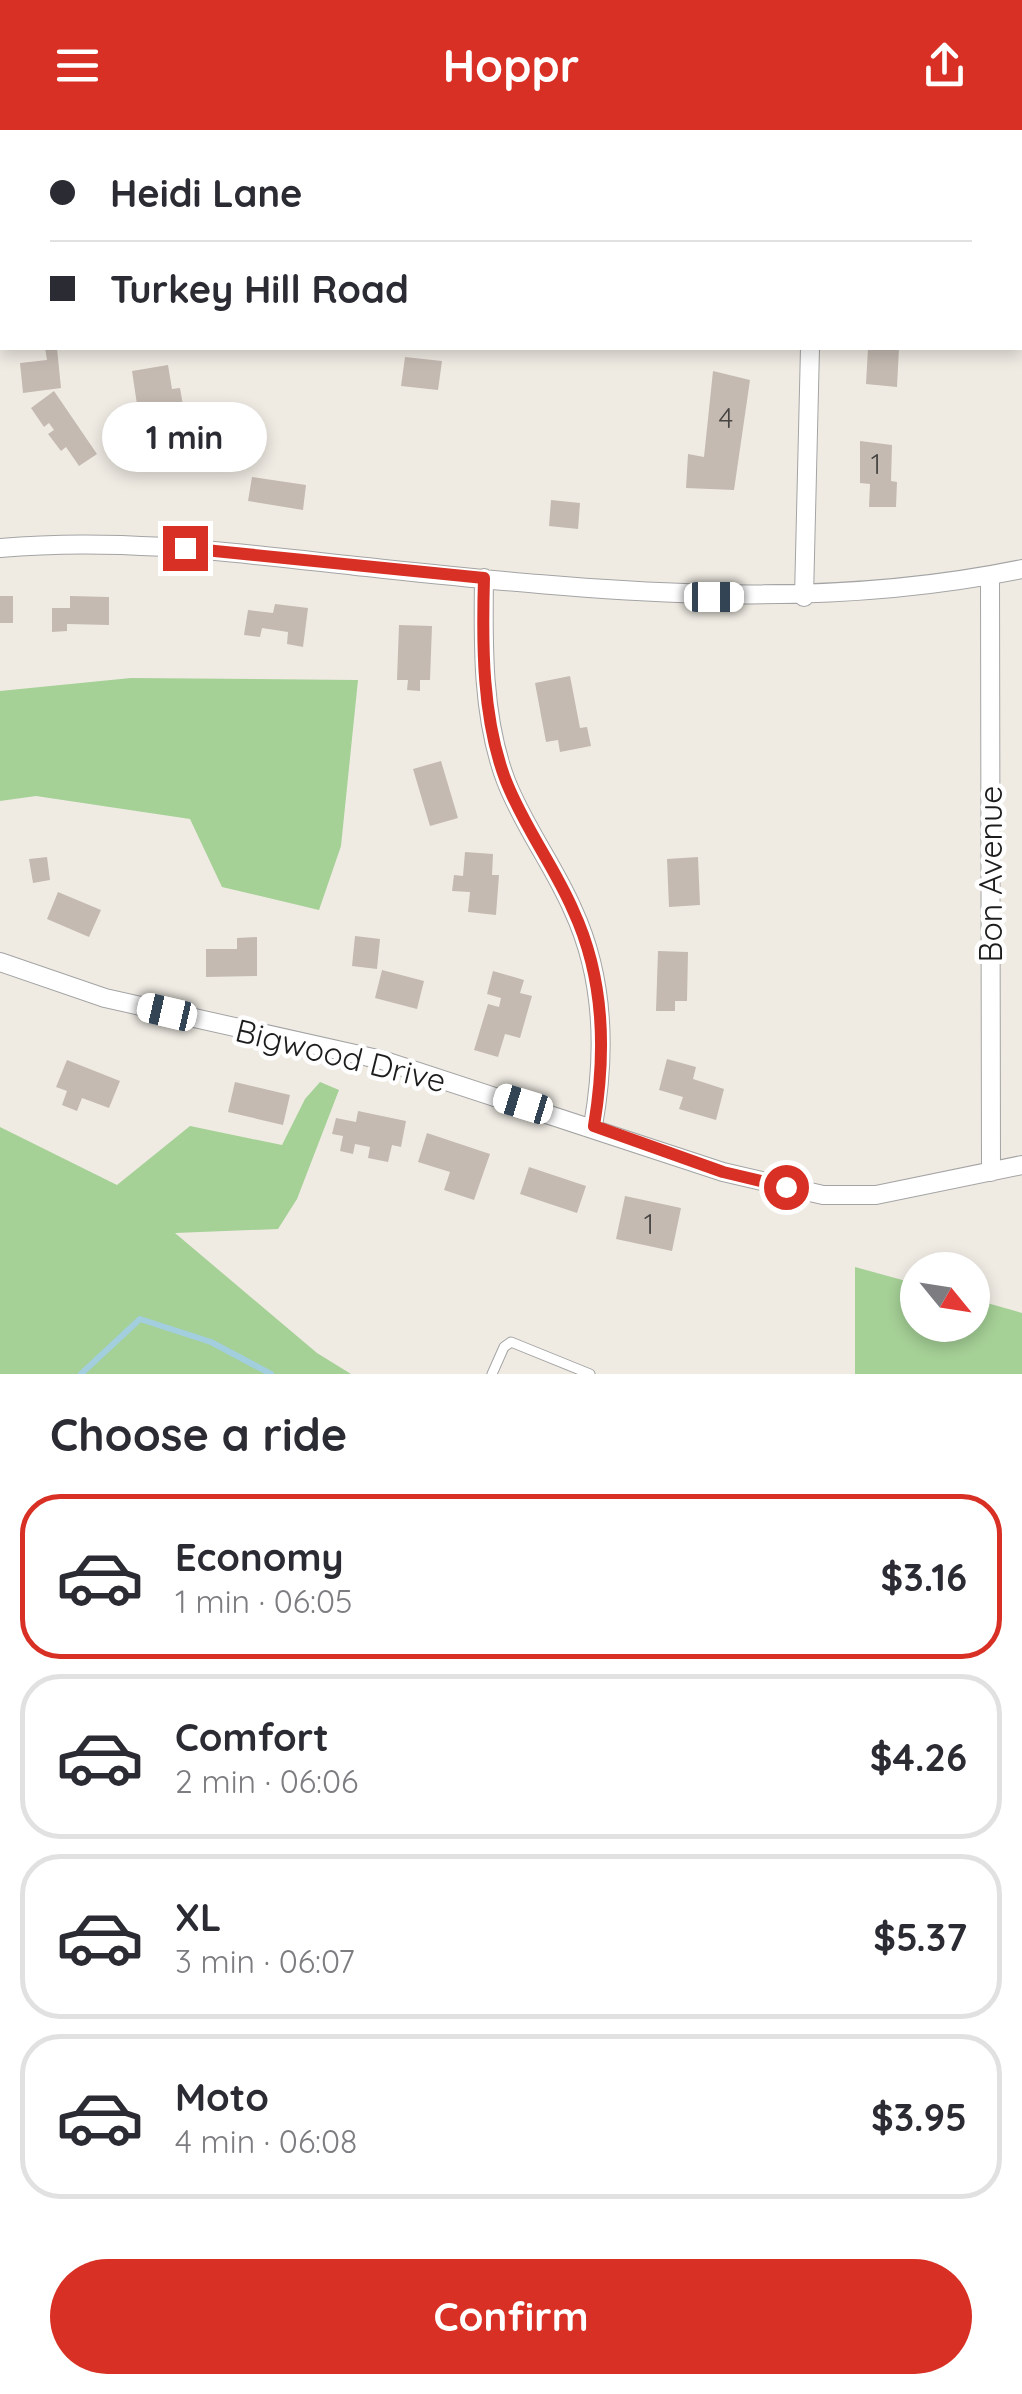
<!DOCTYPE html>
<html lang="en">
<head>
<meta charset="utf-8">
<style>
	body { margin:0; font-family:Quicksand,sans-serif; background:#f2f2f3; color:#2b2b33; height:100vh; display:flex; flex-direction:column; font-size:38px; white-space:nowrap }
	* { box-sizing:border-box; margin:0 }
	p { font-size:32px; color:#7c7c81 }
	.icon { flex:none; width:55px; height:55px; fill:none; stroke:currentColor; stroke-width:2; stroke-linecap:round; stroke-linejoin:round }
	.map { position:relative; height:1244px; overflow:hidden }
	.drawer { display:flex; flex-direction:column; background:#fff; flex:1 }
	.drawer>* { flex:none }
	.top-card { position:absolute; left:0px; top:0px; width:1022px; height:220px; box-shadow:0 5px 15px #0003; display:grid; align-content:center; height:220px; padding:0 50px; background:#fff }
	.needle { width:65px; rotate:120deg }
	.buttons { position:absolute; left:900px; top:1122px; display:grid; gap:20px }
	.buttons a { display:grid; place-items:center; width:90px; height:90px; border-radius:50%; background:#fff; box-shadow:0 5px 15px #0003; font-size:50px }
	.end { position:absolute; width:45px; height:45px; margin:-22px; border:12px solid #d93025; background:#fff; box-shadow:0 0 0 5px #fff }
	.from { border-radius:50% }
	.bubble { position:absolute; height:70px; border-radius:35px; background:#fff; box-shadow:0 5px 15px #0003; font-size:32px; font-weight:800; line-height:70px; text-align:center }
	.car { position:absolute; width:30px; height:60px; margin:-30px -15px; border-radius:12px; box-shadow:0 0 8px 2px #0007; background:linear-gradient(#fff 24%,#345 0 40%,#fff 0 76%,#345 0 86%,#fff 0) }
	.top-card b { display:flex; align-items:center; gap:35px; height:95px; font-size:38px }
	.top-card b+b { border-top:2px solid #e1e1e2 }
	.top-card i { width:25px; height:25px; background:#2b2b33 }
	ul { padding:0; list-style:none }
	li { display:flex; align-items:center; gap:30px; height:165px; margin:0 20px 15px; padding:0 30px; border:5px solid #e1e1e2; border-radius:40px }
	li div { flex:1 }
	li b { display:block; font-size:38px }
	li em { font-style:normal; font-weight:800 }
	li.current { border-color:#d93025 }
	li>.icon { width:90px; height:90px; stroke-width:1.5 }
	h2 { padding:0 50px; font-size:45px; line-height:120px }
	.cta { display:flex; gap:20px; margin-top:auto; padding:20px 50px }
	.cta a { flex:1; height:115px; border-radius:60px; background:#d93025; color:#fff; font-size:40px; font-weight:800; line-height:115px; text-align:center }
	header { display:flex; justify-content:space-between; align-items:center; height:130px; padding:0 50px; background:#d93025; color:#fff; font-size:45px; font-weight:800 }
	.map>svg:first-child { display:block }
	.forest { fill:#a5d096 }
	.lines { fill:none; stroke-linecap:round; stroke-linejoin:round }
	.stream { stroke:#a2cede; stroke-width:6 }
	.building { fill:#c4bab2 }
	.lane-casing { stroke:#a4a4a4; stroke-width:11 }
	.street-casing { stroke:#a4a4a4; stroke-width:20 }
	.lane { stroke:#fff; stroke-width:9 }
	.street { stroke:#fff; stroke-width:18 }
	.route { stroke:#d93025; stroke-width:12 }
	.labels { text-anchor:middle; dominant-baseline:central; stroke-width:9; stroke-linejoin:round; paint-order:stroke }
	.number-label { font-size:28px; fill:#474442 }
	.street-label { font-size:32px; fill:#1d1d1d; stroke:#fff }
</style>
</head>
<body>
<header><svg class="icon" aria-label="menu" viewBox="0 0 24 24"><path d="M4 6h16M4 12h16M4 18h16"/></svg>Hoppr<svg class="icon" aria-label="share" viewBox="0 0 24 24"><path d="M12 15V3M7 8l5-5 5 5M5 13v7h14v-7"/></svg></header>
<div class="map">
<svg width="1022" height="1244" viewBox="0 0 1022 1244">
	<rect width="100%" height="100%" fill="#efebe3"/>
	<path class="forest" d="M131,548L358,550L341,716L319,780L222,757L190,689L36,666L0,671V561Z
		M320,952L339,960L297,1069L278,1099L175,1103L317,1223L351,1244H0V997L117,1055L190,996L282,1015L305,969Z
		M855,1137L917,1154L918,1195H972L973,1169L1022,1183V1244H855Z"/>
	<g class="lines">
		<path class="stream" d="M81,1244L140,1189L211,1212L271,1244"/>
	</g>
	<path class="building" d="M45,218H57L61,258L23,263L20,233L47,230Z
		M868,218H899L897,257L866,254Z
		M405,227L442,231L438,260L401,256Z
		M168,235L172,259L180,258L184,281L139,288L132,241Z
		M713,241L750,250L734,360L686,358L688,324L704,327Z
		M54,261L97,324L79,336L66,317L61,321L48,304L54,300L49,293L44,297L31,278Z
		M860,311L892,315L891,351L897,352L896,377H869L870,354L860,353Z
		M252,347L306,355L303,380L248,371Z
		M551,370L580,373L578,399L549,396Z
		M0,466H13V493H0Z
		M70,466L109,467V495L67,494V501L52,502V478H70Z
		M275,474L308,478L303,517L287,514L288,502L262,498L260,507L244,505L248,480L273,483Z
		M399,495L432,496L430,550H420V561L407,560L408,550H397Z
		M570,546L580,598L587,597L591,616L560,622L558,610L546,612L535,553Z
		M441,631L458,688L430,696L413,639Z
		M465,722L493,724L492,745H499L496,785L468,782L470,762L452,761L454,745L463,746Z
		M47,727L50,750L33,753L29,729Z
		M698,727L700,775L669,777L667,729Z
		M58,762L101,780L89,807L47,789Z
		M355,806L380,809L377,839L352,836Z
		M257,807V846L206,847V819H237V808Z
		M658,821L688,822L687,871H675V881H656Z
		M382,840L424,851L417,879L375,868Z
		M493,841L524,850L520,863L532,866L520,908L505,904L498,927L474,920L488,874L499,877L501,868L487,864Z
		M667,929L696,937L693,949L724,959L716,990L679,979L683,967L659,960Z
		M67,930L120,951L109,978L82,968L77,981L62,975L67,961L56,957Z
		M235,952L290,965L283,995L228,982Z
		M358,981L406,991L401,1017L392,1015L388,1032L368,1028L370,1017L355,1014L353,1024L340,1021L343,1006L332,1004L336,988L356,992Z
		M427,1003L490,1024L474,1070L444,1060L450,1042L418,1032Z
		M529,1037L586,1056L577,1083L520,1064Z
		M625,1066L681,1078L672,1121L616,1109Z"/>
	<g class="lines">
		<defs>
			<path id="lane" d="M492,1244L504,1217L511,1212L590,1244"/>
			<path id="street" d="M944,0L973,2
				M816,2V0
				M1013,2V0
				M0,418C119,407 238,423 356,436C578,459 801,485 1022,439
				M990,446L991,1042
				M484,448C483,514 482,588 506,651C524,697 554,736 573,780C605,849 606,923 593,996
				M804,467L810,218
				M0,832L105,868L382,930L723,1042L823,1065H876L1022,1035"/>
		</defs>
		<use href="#lane" class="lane-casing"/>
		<use href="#street" class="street-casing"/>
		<use href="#lane" class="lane"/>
		<use href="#street" class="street"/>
	</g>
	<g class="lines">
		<path class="route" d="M185,418L484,448C482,514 482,589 506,651C524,697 554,736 573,780C605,849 606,923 594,996L723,1042L786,1057"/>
	</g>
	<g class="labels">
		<g class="number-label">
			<text x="726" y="287">4</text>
			<text x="876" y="333">1</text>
			<text x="649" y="1093">1</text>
		</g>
		<g class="street-label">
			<text transform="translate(990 744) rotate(-90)">Bon Avenue</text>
			<text transform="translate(341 925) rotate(14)">Bigwood Drive</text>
		</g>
	</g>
</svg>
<div class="buttons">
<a><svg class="needle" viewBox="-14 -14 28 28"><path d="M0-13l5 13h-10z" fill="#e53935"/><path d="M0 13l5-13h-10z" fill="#7c7c81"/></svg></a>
</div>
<i class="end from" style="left:786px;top:1057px"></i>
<i class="end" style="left:185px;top:418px"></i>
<div class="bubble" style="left:102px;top:272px;width:165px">1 min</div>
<i class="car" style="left:714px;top:467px;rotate:90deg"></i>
<i class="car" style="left:167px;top:882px;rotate:283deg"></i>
<i class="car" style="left:523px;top:974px;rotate:287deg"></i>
<div class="top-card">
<b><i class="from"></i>Heidi Lane</b>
<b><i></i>Turkey Hill Road</b>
</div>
</div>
<section class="drawer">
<h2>Choose a ride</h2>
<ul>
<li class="current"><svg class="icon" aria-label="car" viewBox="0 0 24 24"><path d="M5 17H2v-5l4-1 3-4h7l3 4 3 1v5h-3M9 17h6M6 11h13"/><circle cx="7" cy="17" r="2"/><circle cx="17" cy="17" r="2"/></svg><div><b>Economy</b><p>1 min · 06:05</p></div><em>$3.16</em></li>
<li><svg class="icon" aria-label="car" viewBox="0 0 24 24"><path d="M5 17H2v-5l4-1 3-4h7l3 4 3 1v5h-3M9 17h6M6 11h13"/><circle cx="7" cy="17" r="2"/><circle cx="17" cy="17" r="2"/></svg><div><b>Comfort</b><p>2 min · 06:06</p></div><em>$4.26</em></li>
<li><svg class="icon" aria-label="car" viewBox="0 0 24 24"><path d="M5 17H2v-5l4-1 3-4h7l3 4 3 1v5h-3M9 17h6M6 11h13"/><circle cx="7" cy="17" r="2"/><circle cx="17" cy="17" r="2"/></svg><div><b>XL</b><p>3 min · 06:07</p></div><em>$5.37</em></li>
<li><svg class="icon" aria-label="car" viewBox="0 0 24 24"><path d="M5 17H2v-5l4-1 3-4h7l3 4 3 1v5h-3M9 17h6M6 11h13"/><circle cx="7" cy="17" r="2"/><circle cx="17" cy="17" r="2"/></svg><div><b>Moto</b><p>4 min · 06:08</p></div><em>$3.95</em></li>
</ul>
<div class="cta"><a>Confirm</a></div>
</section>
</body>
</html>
